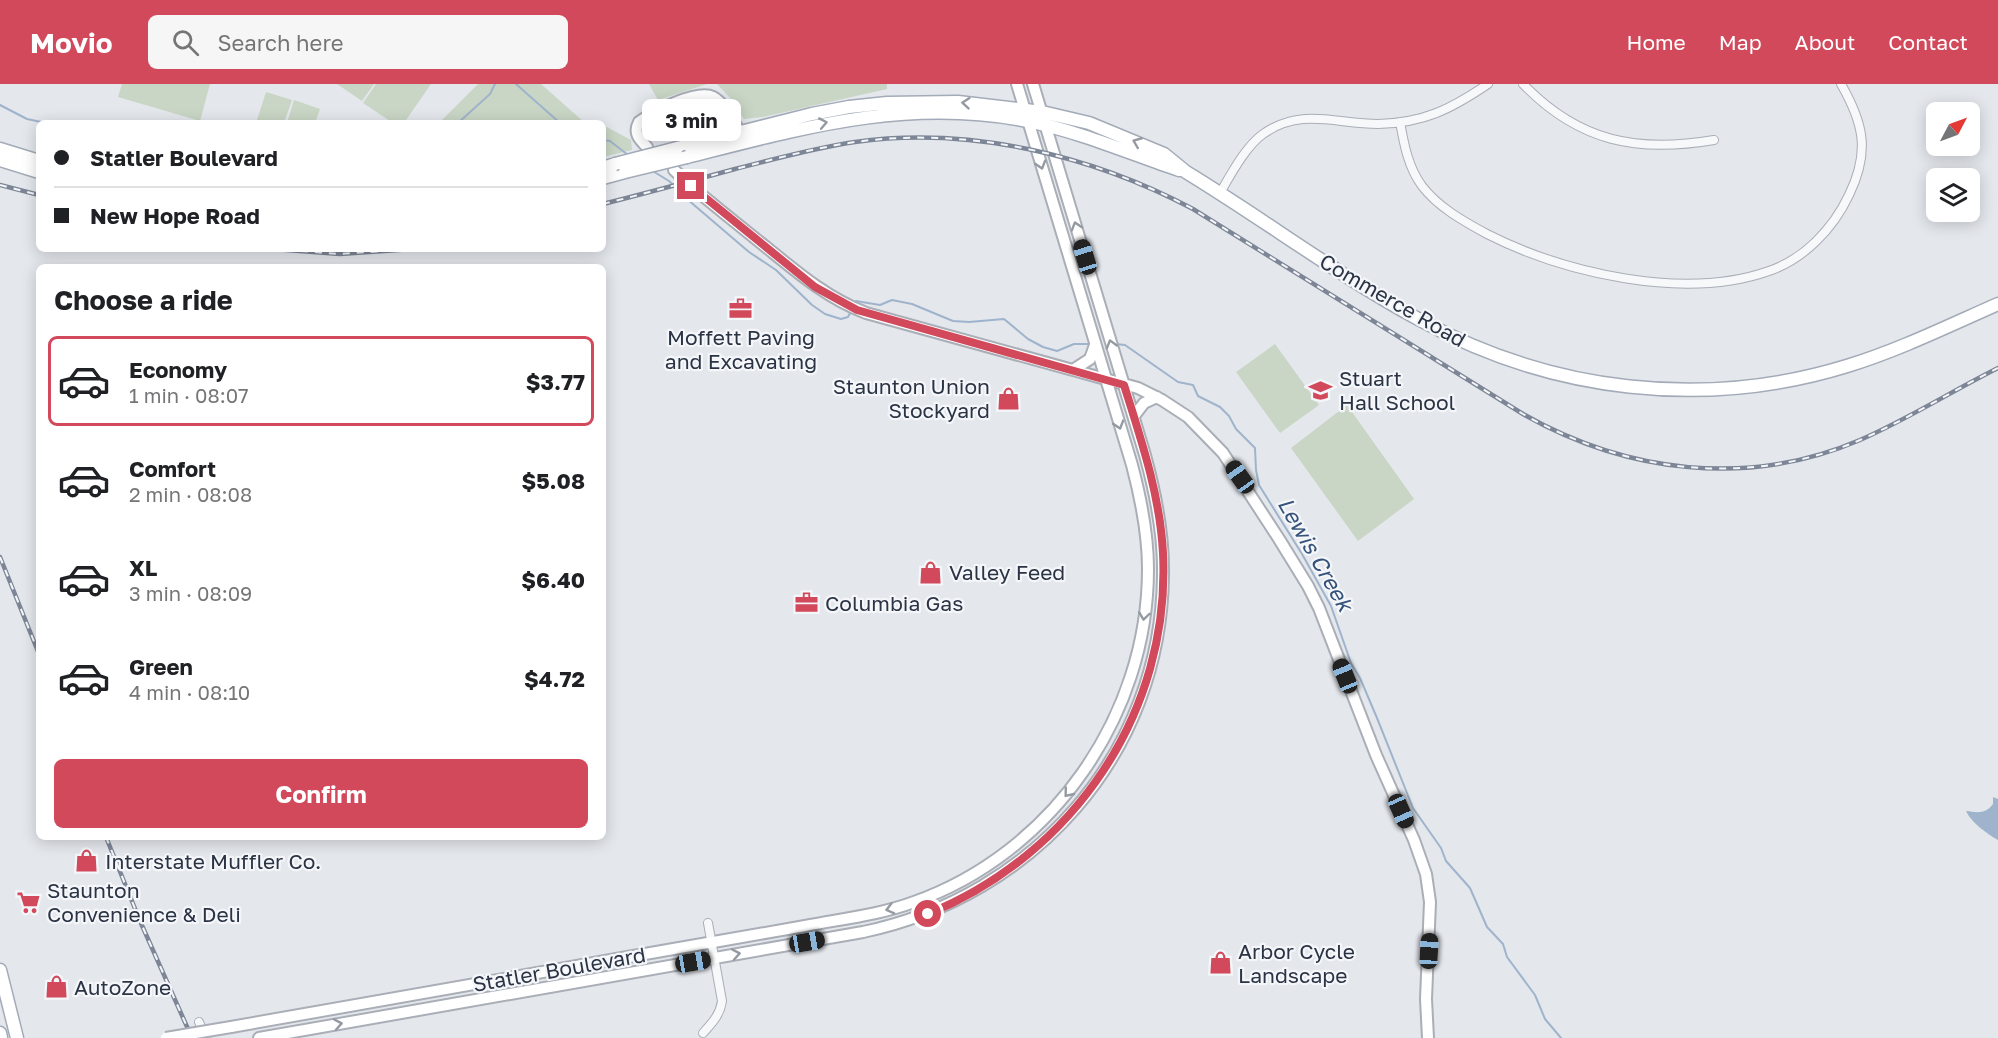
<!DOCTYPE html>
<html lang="en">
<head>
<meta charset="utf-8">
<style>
	body { margin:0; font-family:"Golos Text",sans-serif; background:#f6f6f6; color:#202124; height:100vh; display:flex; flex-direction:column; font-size:22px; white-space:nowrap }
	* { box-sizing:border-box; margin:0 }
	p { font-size:20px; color:#757577 }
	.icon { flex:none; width:33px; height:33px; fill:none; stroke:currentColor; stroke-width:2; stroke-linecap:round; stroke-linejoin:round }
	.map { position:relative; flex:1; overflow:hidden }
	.panel { position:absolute; left:36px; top:180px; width:570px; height:576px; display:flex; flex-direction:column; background:#fff; border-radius:9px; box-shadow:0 3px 15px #0003 }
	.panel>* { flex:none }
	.top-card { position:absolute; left:36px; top:36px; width:570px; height:132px; border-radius:9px; box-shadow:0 3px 15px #0003; display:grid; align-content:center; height:132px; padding:0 18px; background:#fff }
	.needle { width:39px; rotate:49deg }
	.fabs { position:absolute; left:1926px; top:18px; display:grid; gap:12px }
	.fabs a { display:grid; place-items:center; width:54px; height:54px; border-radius:9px; background:#fff; box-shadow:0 3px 15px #0003; font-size:30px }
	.end { position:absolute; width:27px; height:27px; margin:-14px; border:8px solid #d1495b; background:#fff; box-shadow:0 0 0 3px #fff }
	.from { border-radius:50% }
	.bubble { position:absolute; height:42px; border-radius:9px; background:#fff; box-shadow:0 3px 15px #0003; font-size:20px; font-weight:700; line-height:42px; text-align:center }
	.car { position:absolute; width:18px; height:36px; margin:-18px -9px; border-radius:8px; box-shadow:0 0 4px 2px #0007; background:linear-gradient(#222 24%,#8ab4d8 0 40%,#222 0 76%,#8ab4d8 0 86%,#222 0) }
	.top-card b { display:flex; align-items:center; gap:21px; height:57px; font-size:22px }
	.top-card b+b { border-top:2px solid #e0e0e0 }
	.top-card i { width:15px; height:15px; background:#202124 }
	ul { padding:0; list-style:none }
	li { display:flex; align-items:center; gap:18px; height:90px; margin:0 12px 9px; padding:0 6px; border:3px solid transparent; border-radius:9px }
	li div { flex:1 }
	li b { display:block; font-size:22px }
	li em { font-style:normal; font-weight:700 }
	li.active { border-color:#d1495b }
	li>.icon { width:54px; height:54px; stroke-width:1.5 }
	h2 { padding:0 18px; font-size:27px; line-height:72px }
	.primary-button { display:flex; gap:12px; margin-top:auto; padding:12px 18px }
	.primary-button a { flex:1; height:69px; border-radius:9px; background:#d1495b; color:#fff; font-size:24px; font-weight:700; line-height:69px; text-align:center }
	header { display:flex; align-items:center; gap:36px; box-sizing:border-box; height:84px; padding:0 30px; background:#d1495b; color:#fff }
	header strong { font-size:28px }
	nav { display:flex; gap:33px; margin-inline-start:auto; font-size:21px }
	.search { width:420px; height:54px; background:#f6f6f6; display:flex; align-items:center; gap:15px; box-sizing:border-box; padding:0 21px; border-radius:9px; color:#757577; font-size:22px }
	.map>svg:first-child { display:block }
	.green { fill:#c9d6c5 }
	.water { fill:#9fb4cc }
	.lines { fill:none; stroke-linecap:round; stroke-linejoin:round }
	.stream { stroke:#9fb4cc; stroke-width:2 }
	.minor-casing { stroke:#a9aeb7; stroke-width:10 }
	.secondary-casing { stroke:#a9aeb7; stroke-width:14 }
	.primary-casing { stroke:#a3abb8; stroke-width:15 }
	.minor { stroke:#f7f8fa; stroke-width:8 }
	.secondary { stroke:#fff; stroke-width:10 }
	.primary { stroke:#fff; stroke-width:12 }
	.rail-casing { stroke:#7d8696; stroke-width:4.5 }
	.rail { stroke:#f4f6f9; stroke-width:2; stroke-dasharray:7; stroke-linecap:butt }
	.secondary-bridge-casing { stroke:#a9aeb7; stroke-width:14; stroke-linecap:butt }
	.primary-bridge-casing { stroke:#a3abb8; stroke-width:15; stroke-linecap:butt }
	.secondary-bridge { stroke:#fff; stroke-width:10 }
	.primary-bridge { stroke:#fff; stroke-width:12 }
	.oneway { stroke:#959aa2 }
	.route { stroke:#d1495b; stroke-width:8 }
	.labels { text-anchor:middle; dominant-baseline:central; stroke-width:4.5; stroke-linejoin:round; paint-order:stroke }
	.street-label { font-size:21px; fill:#2b3445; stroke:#f4f6f9 }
	.poi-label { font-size:21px; fill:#2b3445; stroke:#f4f6f9; text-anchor:start }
	.water-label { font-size:22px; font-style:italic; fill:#34527a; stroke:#f4f6f9 }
</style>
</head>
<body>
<header>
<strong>Movio</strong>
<div class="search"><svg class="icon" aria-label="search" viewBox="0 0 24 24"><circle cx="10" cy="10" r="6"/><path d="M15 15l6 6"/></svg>Search here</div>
<nav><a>Home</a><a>Map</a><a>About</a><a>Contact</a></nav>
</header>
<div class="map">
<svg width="1998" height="954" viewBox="0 0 1998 954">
	<rect width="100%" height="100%" fill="#e4e7ec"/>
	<path class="green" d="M122,0H210L200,37L118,13Z
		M337,0H374L362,17Z
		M376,0H431L404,39H393L363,19Z
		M478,0H541L585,39H439Z
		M649,0H707L658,16Z
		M717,0H887V5L763,33L744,35L731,15Z
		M266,8L292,16L284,39H256Z
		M294,16L320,25L315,39H287Z
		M603,41L631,56L632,66L603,73Z
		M1275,260L1319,321L1280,349L1236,288Z
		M1347,321L1414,415L1358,457L1291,364Z"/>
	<path class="water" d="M1993,713L1998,715V756C1987,750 1971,738 1966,727C1976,728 1985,731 1993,720Z"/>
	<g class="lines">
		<path class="stream" d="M516,0L560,39
			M0,21L27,35L46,39
			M458,39L490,10L495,0
			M603,56L610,57L628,71
			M651,86L669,97L687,115L749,168L776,186L812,221L825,230L841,235L848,233L851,227
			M855,219L856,217L880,221L892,216L912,220L953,237L969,238L1004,235L1028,255L1043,263L1057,267L1074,260H1092
			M1116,260L1125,261L1178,298L1193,301L1198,312L1220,323L1229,332L1236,345L1255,364L1256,386L1259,401L1302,470L1331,522L1351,579L1360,594L1377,634L1413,724L1441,764L1446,777L1470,804L1487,843L1503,860L1507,873L1535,911L1545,935L1561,954"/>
		<defs>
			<path id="minor" d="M1523,0C1579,58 1637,69 1714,56
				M1400,38C1404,60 1408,83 1422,102C1438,123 1463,137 1487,150C1564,189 1684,217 1769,187C1804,175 1833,145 1849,111C1870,68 1864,40 1841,0
				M1220,109C1231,90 1246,62 1263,50C1301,23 1336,40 1378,40C1424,39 1451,25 1488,0
				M199,938L206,954
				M703,949C712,939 720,931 722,917L708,839"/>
			<path id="secondary" d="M647,63C639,55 633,49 639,38C653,28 697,5 713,13C725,19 736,42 743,54
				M674,86L684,95
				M691,102C716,123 741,143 766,163C798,189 827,214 866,229L1138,304L1162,316L1188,333L1223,369L1279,455L1308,502L1319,524L1376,671L1414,756L1426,790L1430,818L1426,915L1428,954
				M1073,286L1090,275L1095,261
				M1134,332L1144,319L1157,313
				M231,943C361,920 491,897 622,874C683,863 744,853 805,842C841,835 879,831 914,818C1052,769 1148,632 1148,485C1148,450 1141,415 1132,381L1017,0
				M259,954L863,848C1034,812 1161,670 1163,492C1164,451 1156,411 1145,371L1033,0"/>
			<path id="primary" d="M677,64L812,30L849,23L887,19L958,18L1042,28L1089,39L1164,70L1186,88C1265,136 1339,192 1420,236C1551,308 1704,326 1847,282C1899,266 1948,242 1998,220
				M0,65L39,77
				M687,73C802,44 907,13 1028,37C1080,48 1129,69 1179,86
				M0,76L39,88
				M603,84L615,80
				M603,94L625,88
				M0,886L17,954
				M0,949L1,954"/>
		</defs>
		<use href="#minor" class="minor-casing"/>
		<use href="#secondary" class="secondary-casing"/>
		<use href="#primary" class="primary-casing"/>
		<use href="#minor" class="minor"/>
		<use href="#secondary" class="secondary"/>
		<use href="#primary" class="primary"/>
		<defs>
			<path id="rail" d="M0,101L39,111
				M603,120C647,109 691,97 735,85C775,75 814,64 855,58C970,42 1091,71 1193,125L1523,330C1627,389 1748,404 1860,356C1908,335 1952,307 1998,284
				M273,165L340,170L413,165
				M0,473L39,570
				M106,753L140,837L192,954"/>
		</defs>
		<use href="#rail" class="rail-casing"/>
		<use href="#rail" class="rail"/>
		<defs>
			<path id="secondary-bridge" d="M166,954L231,943"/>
			<path id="primary-bridge" d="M615,80L677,64
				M625,88L687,73"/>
		</defs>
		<use href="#secondary-bridge" class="secondary-bridge-casing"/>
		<use href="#primary-bridge" class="primary-bridge-casing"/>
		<use href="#secondary-bridge" class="secondary-bridge"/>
		<use href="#primary-bridge" class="primary-bridge"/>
	</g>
	<defs><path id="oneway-chevron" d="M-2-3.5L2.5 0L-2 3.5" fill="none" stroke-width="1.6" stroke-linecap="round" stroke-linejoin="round" transform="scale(1.5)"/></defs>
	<g class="oneway">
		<use href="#oneway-chevron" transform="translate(966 19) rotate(-175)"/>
		<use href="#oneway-chevron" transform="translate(823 39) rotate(-11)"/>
		<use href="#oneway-chevron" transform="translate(1137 58) rotate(-158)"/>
		<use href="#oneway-chevron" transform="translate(1041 81) rotate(73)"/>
		<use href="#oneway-chevron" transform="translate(1076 142) rotate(-107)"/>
		<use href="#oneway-chevron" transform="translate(1111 260) rotate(-106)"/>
		<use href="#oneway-chevron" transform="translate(1119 341) rotate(73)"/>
		<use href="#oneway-chevron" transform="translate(1144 532) rotate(98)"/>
		<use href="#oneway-chevron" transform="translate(1068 709) rotate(129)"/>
		<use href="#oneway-chevron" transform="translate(890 825) rotate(165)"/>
		<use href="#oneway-chevron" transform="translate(736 870) rotate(-10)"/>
		<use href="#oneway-chevron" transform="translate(338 940) rotate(-10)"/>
	</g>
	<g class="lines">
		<path class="route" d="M691,102L815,203L857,226L1124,301C1141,355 1160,411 1163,469C1171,628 1074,770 928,830"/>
	</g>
	<defs>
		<symbol id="office-bare" viewBox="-9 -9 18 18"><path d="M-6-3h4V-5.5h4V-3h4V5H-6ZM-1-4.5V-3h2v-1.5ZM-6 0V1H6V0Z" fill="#d1495b" stroke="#f4f6f9" stroke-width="2.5" paint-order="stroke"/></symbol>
		<symbol id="school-bare" viewBox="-9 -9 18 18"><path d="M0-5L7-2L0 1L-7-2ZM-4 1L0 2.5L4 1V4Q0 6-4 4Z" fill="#d1495b" stroke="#f4f6f9" stroke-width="2.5" paint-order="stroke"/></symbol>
		<symbol id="shop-bare" viewBox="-9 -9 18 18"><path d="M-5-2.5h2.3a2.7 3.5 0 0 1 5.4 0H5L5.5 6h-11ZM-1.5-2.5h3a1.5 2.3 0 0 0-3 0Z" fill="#d1495b" stroke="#f4f6f9" stroke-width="2.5" paint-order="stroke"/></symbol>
		<symbol id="supermarket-bare" viewBox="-9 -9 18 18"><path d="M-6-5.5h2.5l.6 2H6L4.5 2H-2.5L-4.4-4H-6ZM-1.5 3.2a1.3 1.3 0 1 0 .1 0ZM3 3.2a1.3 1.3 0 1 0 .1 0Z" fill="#d1495b" stroke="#f4f6f9" stroke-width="2.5" paint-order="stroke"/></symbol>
	</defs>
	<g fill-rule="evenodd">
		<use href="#office-bare" x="724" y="208" width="33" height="33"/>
		<use href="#school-bare" x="1304" y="290" width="33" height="33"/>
		<use href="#shop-bare" x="992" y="298" width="33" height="33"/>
		<use href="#shop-bare" x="914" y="472" width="33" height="33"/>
		<use href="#office-bare" x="790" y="502" width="33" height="33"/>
		<use href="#shop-bare" x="70" y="760" width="33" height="33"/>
		<use href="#supermarket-bare" x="12" y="802" width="33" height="33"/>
		<use href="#shop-bare" x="1204" y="862" width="33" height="33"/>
		<use href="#shop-bare" x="40" y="886" width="33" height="33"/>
	</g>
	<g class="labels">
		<g class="street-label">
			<text transform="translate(1393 216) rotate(30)">Commerce Road</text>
			<text transform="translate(559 885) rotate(-10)">Statler Boulevard</text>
		</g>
		<g class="poi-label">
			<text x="741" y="253" text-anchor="middle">Moffett Paving<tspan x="741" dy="24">and Excavating</tspan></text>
			<text x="1339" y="294">Stuart<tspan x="1339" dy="24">Hall School</tspan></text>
			<text x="990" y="302" text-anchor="end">Staunton Union<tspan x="990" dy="24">Stockyard</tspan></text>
			<text x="949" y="488">Valley Feed</text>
			<text x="825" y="519">Columbia Gas</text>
			<text x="105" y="777">Interstate Muffler Co.</text>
			<text x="47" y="806">Staunton<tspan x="47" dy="24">Convenience &amp; Deli</tspan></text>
			<text x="1238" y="867">Arbor Cycle<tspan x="1238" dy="24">Landscape</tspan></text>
			<text x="74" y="903">AutoZone</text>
		</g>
		<g class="water-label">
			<text transform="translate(1316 470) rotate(60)">Lewis Creek</text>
		</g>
	</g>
</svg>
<div class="fabs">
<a><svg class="needle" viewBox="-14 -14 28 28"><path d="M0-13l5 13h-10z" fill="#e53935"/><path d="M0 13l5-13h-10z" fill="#757577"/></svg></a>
<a><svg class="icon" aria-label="layers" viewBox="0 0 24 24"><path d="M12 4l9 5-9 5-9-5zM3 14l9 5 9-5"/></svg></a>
</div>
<i class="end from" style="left:928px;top:830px"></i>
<i class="end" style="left:691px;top:102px"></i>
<div class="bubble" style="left:642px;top:15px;width:99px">3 min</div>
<i class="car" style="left:1085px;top:173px;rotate:343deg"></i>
<i class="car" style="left:1240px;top:393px;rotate:325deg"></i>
<i class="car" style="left:1345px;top:592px;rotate:338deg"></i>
<i class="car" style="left:1401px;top:727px;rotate:156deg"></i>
<i class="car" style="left:807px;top:858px;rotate:80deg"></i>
<i class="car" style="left:1429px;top:867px;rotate:3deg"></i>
<i class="car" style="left:693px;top:878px;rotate:80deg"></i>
<div class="top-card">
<b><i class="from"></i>Statler Boulevard</b>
<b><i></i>New Hope Road</b>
</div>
<section class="panel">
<h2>Choose a ride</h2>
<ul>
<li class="active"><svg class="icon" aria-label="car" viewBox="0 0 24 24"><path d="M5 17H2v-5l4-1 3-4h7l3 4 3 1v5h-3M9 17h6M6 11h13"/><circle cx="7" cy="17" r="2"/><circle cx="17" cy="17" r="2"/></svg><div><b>Economy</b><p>1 min · 08:07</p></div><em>$3.77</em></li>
<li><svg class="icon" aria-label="car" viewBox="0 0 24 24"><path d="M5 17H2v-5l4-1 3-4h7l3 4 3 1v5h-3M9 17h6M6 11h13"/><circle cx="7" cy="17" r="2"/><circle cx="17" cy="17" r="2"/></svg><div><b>Comfort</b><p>2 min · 08:08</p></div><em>$5.08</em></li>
<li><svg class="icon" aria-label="car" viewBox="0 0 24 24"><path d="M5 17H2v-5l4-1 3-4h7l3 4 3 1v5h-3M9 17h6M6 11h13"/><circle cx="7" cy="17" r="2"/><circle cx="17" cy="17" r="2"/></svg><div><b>XL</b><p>3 min · 08:09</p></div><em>$6.40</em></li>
<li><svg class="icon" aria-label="car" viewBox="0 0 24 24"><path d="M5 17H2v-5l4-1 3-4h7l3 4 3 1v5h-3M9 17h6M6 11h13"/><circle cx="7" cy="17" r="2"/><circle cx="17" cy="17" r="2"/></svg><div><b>Green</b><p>4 min · 08:10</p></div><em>$4.72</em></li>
</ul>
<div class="primary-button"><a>Confirm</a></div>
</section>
</div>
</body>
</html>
